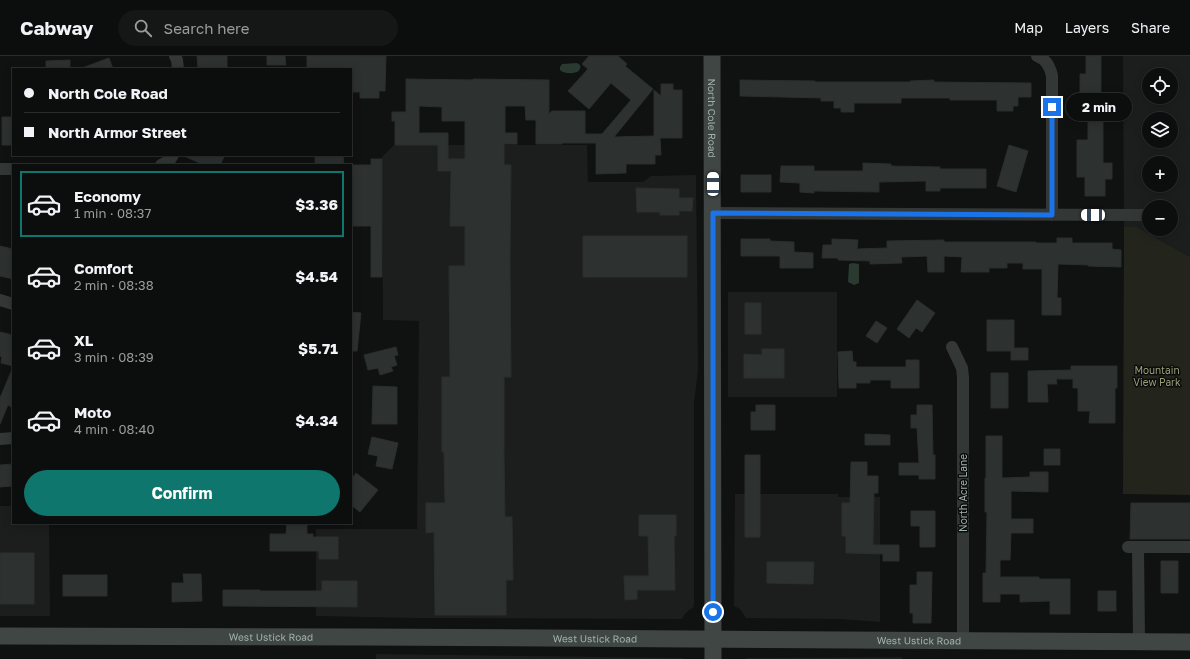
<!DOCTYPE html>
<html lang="en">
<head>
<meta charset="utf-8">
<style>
	body { margin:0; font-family:"Golos Text",sans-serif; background:#151616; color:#f1f3f6; height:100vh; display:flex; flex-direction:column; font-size:15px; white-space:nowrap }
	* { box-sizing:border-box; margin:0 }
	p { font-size:13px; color:#9a9c9d }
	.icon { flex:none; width:22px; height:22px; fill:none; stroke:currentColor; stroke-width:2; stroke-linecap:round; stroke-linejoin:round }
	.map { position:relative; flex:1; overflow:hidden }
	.panel { position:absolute; left:12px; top:108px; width:340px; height:360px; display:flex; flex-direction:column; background:#0c0d0d; border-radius:0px; box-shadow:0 2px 10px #0003,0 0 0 1px #2c2d2e }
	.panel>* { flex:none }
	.banner { position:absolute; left:12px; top:12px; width:340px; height:88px; border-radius:0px; box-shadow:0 2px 10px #0003,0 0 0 1px #2c2d2e; display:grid; align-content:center; height:88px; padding:0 12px; background:#0c0d0d }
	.controls { position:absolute; left:1142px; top:12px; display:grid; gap:8px }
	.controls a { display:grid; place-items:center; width:36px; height:36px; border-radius:50%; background:#0c0d0d; box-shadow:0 2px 10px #0003,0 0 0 1px #2c2d2e; font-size:20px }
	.end { position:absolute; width:18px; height:18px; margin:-9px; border:5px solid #1a73e8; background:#fff; box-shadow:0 0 0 2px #fff }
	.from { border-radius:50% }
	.bubble { position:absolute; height:28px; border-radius:14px; background:#0c0d0d; box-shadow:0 2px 10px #0003,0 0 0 1px #2c2d2e; font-size:13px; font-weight:700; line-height:28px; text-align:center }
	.car { position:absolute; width:12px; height:24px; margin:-12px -6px; border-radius:5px; box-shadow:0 0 3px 1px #0007; background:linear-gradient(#fff 24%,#345 0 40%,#fff 0 76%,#345 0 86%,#fff 0) }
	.banner b { display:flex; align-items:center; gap:14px; height:38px; font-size:15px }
	.banner b+b { border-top:1px solid #2c2d2e }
	.banner i { width:10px; height:10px; background:#f1f3f6 }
	ul { padding:7px 0 0; list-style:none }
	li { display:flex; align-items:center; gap:12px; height:66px; margin:0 8px 6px; padding:0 4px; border:2px solid transparent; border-radius:0px }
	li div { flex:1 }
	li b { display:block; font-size:15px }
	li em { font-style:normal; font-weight:700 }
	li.active { border-color:#0f766e }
	li>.icon { width:36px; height:36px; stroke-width:1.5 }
	.action { display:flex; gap:8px; margin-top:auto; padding:8px 12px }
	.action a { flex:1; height:46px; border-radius:24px; background:#0f766e; color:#fff; font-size:16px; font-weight:700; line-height:46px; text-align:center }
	header { display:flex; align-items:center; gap:24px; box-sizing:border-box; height:56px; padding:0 20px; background:#0c0d0d; border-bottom:1px solid #2c2d2e }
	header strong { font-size:19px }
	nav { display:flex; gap:22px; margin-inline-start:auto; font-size:14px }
	.search { width:280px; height:36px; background:#151616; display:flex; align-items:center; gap:10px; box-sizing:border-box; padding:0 14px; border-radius:22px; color:#9a9c9d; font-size:15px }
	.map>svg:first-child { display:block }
	.built { fill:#1c1e1e; fill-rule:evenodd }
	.green { fill:#23241c }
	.water { fill:#2a3a31 }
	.building { fill:#2d3130; stroke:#2a2e2d; fill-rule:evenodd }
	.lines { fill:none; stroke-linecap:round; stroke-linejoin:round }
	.minor { stroke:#333837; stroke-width:12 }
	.secondary { stroke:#3f4644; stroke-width:17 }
	.route { stroke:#1a73e8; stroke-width:5 }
	.labels { text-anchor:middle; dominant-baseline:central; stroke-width:3; stroke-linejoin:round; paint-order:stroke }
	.street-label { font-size:10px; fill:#a1b2ad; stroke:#0b0c0c }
	.park-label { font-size:10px; fill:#9c9e78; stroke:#0b0c0c }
</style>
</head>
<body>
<header>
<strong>Cabway</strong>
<div class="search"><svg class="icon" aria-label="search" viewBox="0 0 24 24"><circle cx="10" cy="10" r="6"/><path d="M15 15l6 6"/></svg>Search here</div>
<nav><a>Map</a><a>Layers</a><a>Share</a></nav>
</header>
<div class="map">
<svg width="1190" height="603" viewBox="0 0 1190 603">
	<rect width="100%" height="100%" fill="#101111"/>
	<path class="built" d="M1123,0H1190V201L1137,171H1124ZM1149,19H1171V41H1149ZM1149,63H1171V85H1149ZM1149,107H1171V129H1149ZM1149,151H1171V173H1149Z
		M394,89H587L588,126H643L651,120L696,119L698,314L694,347V548L693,552L689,554L684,559L682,563L416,562L316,560V473H417L419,265L383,264L382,101Z
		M728,236H837V341H728Z
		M735,438H838V441H880V566L840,563L746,562L740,553L734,550Z
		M0,450H13V467H49L50,560H0Z
		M376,598L682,602L683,603H376Z
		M902,601V603H746L747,602Z"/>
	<path class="green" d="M1124,171H1137L1190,201V439L1123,438Z"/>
	<path class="water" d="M577,7L580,9C583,19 565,19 560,14V11L562,8Z
		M853,207L859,208V227L854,229L848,226L849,208Z"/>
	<path class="building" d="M197,0H227V13H198Z
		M267,0H285L286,9H267Z
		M307,0H386L385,35H379V42H360V36H353V13L307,12Z
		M589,0H618L627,8L625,10L653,33L614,81L654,80V34L661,40V28H673V34H682V82H660L661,99H655V108H626V117L596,118V87H562V88H536V64H526L525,50H505V77H517V88H504V109H511L510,207L511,321H504V396L505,461H512L513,524H506V559H435L434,476L426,477V447H445L444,396H442V321H450L449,210H465V170H450L451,115H438V89H395V65H392V56H406V23L473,24V23L549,24V58L552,55H585V78H602L631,44L611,27L589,53L568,35L588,13L582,8ZM419,50L442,51V65H465V103H448V77H419Z
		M1086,0H1101V66H1103V107H1112V123H1105V140H1085V121H1077V84H1088V53H1080V18H1086Z
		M109,2L113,13H83L82,12Z
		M70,4V13H46V5Z
		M740,24L815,25V26H910V25L934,24V26L1031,27V41H1018V50H1013V55H997V44H950V42H901V47H854V56H841V52H834V45H821V42L740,40Z
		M2,61H13V89H2Z
		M1009,89L1028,95L1016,136L997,130Z
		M182,99H225L220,109H204Z
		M315,99H343L344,109H315Z
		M371,103H382V221H371V170H351V109H371Z
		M863,107L891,108V110L940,111V113H986V132H940V135H926V125L879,126V136L814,135V137L800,136V127L780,126L781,110H814V115H863Z
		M741,119H771V136H741Z
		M636,132L679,133V142H693L692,155H679V159H660V156H637Z
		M583,180H687V221H583Z
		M1057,182H1072V187H1112V193L1121,194V211L1088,210V209L1058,208L1057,242H1061V259H1042V213H1023V207H1007V212H989V216H961L962,201L944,200V216H928L927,200L901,201L902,207L870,208V205L838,204V202H822L823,189H832V183L858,184L857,193L887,192V185L944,184V186H1036V187H1057Z
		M741,183H770V185L794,186V196L813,197V212H780V200H741Z
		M0,190L13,193V223L0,220Z
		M917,244L935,257L922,276L916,272L909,282L897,273Z
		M745,247H761V278H745Z
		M351,256L361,257L357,295H351Z
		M987,264H1014V292H1028V304H1011V295H987Z
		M876,265L887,272L877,287L866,280Z
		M0,276L13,279V310L1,307L2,301L0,300Z
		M396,291L398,299L394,300L397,309L391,311L393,315L380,319L378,312L368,314L364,299Z
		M762,293H784V322H744V298L762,299Z
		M852,295L853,306H856V311H906V304H919V332H891V324H870V327H856V332H839L838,296Z
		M1071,310H1117V332H1115V367H1089L1090,355H1078V332H1073V323H1056L1057,328H1047L1048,346H1028V315L1071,314Z
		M13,311V352L8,349L0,368V342Z
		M991,317H1008V352H991Z
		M373,330L397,331V368H372Z
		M756,349H775V374H751V356H756Z
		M917,349H932L933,399H935V423H919V419H899V407H919L917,372H911V359H917Z
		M865,378L890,379V389H865Z
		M986,380H1002V422L1030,421V416H1048V436L1011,435V463H1033V477H1011L1010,504H1000V521H1039V523H1070V558H1050V545L1020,546V538H1000V546H983V517H986L987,456H985V422H986Z
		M372,381L398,387L392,413L376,410L378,400L368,398Z
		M1044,393H1060V409H1044Z
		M745,399H760V481H745Z
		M851,406H867V420H878V437H874L873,489H899V505H883V498L846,497V480H842V447H850Z
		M13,408V430L0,431V409Z
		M356,417L378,434L360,456L351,449V424Z
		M1131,447H1190V483H1130Z
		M911,455H935V491H920V470H911Z
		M639,459H676V480H674L675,534H637V543L625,544L624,520H649L648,480H639Z
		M287,467H307V478H313V481H338V503H319V495H270V478H286Z
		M0,497H34V548H0Z
		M1161,505H1178V537H1161Z
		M767,506H814L813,528L767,527Z
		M917,516H932L931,567H913V557H910V529H917Z
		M183,518H201L202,545L172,546V527H184Z
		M63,519H107V540H63Z
		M322,525H357V551L223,550V534H260V535H322Z
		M1098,535H1116V555H1098Z"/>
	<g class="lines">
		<path class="minor" d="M175,0L177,4L178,13
			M1037,0C1046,3 1050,10 1052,20V159
			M161,109L170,104L173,99
			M0,113H13
			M713,157L1142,159
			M0,244L13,248
			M952,291L962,312L963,321V584
			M0,383L13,382
			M1128,491H1190
			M1138,491L1139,585"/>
		<g class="secondary">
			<path id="s1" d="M712,0L713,603"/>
			<path id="s2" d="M0,580L366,581L1190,586"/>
		</g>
	</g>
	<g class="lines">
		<path class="route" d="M713,556V157L1052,159V51"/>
	</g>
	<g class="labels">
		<g class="street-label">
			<text stroke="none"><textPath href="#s1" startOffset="62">North Cole Road</textPath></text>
			<text transform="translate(963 437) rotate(-90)">North Acre Lane</text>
			<text stroke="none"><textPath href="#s2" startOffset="271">West Ustick Road</textPath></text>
			<text stroke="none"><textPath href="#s2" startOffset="595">West Ustick Road</textPath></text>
			<text stroke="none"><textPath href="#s2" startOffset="919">West Ustick Road</textPath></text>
		</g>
		<g class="park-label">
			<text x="1157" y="314">Mountain<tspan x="1157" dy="12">View Park</tspan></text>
		</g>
	</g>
</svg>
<div class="controls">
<a><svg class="icon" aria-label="locate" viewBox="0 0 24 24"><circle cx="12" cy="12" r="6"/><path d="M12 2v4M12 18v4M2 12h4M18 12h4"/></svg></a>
<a><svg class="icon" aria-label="layers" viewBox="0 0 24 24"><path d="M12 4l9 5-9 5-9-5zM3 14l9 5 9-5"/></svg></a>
<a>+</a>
<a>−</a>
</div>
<i class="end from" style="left:713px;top:556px"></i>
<i class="end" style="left:1052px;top:51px"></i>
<div class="bubble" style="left:1066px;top:37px;width:66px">2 min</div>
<i class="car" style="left:713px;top:128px;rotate:0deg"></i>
<i class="car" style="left:1093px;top:159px;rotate:270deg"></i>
<div class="banner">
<b><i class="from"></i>North Cole Road</b>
<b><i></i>North Armor Street</b>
</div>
<section class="panel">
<ul>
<li class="active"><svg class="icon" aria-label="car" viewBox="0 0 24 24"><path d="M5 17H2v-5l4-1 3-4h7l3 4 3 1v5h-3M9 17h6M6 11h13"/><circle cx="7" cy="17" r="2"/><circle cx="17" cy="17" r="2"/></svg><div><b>Economy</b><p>1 min · 08:37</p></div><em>$3.36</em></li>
<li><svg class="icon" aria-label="car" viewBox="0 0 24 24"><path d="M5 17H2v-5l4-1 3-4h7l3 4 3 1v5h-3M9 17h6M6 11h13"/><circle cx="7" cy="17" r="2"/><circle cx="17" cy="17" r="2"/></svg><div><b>Comfort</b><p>2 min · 08:38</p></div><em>$4.54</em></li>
<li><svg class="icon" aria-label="car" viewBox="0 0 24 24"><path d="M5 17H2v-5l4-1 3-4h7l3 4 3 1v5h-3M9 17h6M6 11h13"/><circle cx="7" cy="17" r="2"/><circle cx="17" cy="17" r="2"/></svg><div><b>XL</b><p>3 min · 08:39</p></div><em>$5.71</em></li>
<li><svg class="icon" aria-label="car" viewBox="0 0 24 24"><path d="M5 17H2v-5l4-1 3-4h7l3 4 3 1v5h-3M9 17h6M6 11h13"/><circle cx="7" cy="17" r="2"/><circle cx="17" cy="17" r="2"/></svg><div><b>Moto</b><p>4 min · 08:40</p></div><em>$4.34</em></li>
</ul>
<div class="action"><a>Confirm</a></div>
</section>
</div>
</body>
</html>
